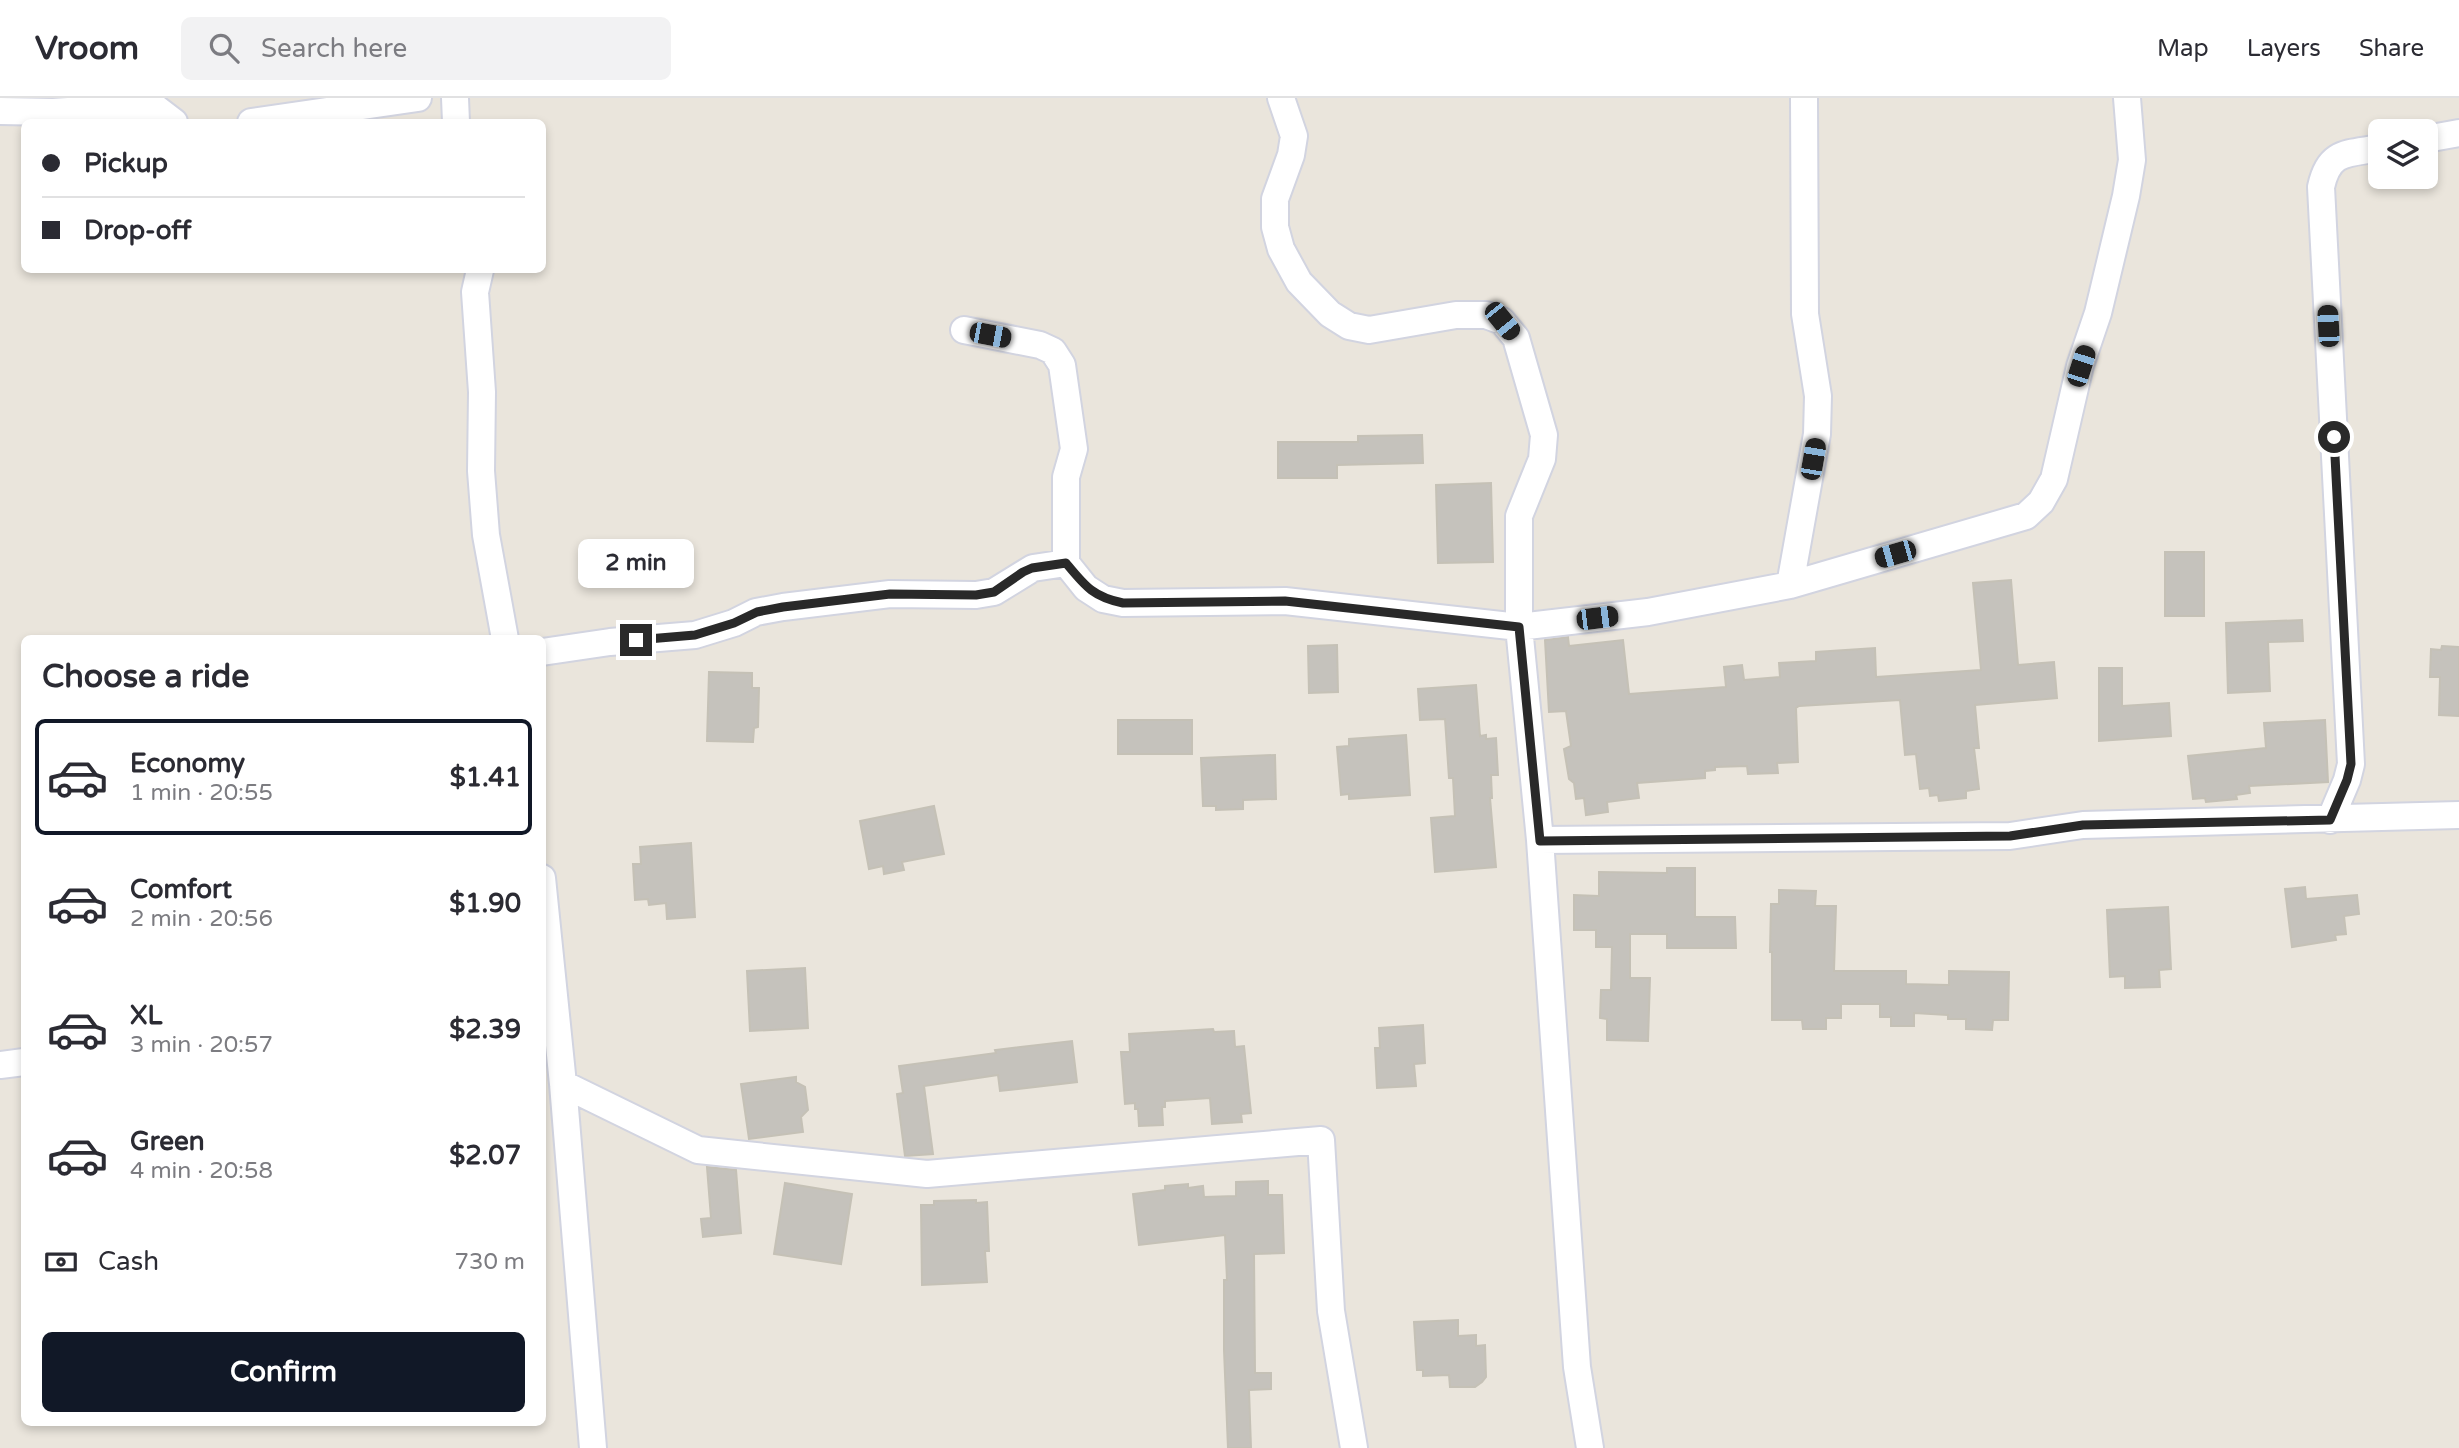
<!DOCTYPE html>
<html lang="en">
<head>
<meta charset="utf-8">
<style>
	body { margin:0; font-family:"Varela Round",sans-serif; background:#f2f2f3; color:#2b2b33; height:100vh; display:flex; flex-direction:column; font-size:26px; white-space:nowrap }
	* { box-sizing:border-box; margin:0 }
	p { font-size:23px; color:#7c7c81 }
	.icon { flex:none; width:38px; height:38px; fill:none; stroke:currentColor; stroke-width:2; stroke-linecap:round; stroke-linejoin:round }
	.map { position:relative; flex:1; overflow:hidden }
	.details { position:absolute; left:21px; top:537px; width:525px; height:791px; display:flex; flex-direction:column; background:#fff; border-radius:10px; box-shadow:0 4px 10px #0003 }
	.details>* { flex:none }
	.guide { position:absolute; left:21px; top:21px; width:525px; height:154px; border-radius:10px; box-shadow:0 4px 10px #0003; display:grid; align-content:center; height:154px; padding:0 21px; background:#fff }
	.controls { position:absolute; left:2368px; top:21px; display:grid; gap:14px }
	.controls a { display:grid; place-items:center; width:70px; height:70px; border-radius:10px; background:#fff; box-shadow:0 4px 10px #0003; font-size:35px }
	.end { position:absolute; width:32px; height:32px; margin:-16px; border:9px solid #292929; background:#fff; box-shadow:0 0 0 4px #fff }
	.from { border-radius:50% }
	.bubble { position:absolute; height:49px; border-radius:10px; background:#fff; box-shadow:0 4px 10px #0003; font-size:23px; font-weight:700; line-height:49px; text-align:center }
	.car { position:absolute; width:21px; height:42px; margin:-21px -10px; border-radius:9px; box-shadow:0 0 5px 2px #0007; background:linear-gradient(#222 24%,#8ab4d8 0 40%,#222 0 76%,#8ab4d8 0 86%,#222 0) }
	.guide b { display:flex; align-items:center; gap:24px; height:66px; font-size:26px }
	.guide b+b { border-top:2px solid #e1e1e2 }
	.guide i { width:18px; height:18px; background:#2b2b33 }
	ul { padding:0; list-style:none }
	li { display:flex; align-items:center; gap:21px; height:116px; margin:0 14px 10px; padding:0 7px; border:4px solid transparent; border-radius:10px }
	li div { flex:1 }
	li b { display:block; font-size:26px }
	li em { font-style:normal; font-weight:700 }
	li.selected { border-color:#111827 }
	li>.icon { width:63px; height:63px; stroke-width:1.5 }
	h2 { padding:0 21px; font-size:32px; line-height:84px }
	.pay { display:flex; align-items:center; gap:18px; height:77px; padding:0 21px; font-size:26px }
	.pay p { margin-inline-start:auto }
	.cta { display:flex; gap:14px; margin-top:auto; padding:14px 21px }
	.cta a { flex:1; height:80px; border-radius:10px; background:#111827; color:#fff; font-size:28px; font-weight:700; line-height:80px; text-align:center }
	header { display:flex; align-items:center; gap:42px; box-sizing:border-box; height:98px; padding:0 35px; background:#fff; border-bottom:2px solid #e1e1e2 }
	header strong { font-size:33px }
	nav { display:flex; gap:38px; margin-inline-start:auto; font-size:24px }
	.search { width:490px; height:63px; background:#f2f2f3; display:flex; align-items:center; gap:18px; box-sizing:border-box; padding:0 24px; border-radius:10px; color:#7c7c81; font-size:26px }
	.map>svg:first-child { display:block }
	.building { fill:#c5c2bc; stroke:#c5c1b6; stroke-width:2 }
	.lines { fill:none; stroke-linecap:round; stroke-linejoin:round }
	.minor-casing { stroke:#d2d4e0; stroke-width:30 }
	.minor { stroke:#fff; stroke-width:26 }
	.route { stroke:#292929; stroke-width:9 }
</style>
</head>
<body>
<header>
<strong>Vroom</strong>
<div class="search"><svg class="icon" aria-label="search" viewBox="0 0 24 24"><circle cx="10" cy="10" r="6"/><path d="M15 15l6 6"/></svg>Search here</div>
<nav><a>Map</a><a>Layers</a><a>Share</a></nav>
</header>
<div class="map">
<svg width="2459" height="1350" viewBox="0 0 2459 1350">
	<rect width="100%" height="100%" fill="#eae5dc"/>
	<path class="building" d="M1422,337L1423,365L1337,367V380H1278V344H1358V338Z
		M1491,385L1493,464L1438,465L1436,387Z
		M2165,454H2204V518H2165Z
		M2011,482L2018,567L2054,564L2057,600L1975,607L1979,650H1974L1979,691L1966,693V700L1939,703L1938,697L1930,698L1929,690L1920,691L1916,656L1905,657L1900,602L1799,608L1796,610L1798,664L1777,665L1778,675L1748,676L1747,668L1715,669V672L1705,673V680L1637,685L1639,700L1607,704L1608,714L1586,717L1584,700L1576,701L1574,685L1569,681L1564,651L1571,648L1566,613L1549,614L1545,542L1568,539L1569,548L1623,542L1629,596L1726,589L1724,569L1742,567L1744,582L1780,579L1779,565L1816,563V554L1875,550L1876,579L1981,572L1973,485Z
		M2302,522L2303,543L2268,544L2270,593L2228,595L2226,525Z
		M1337,547L1338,594L1309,595L1308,548Z
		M2442,548L2459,549V618L2439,617L2440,579H2430L2431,551L2441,552Z
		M2099,570H2122V608L2169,605L2171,638L2099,643Z
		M709,574L752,575V590H759L758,629L754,630L753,644L707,643Z
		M1476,587L1480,638L1486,637V641L1496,640L1498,677H1491L1492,700H1490L1496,769L1435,774L1431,720L1455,718L1453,680H1449L1445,621L1420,622L1418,591Z
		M1118,622H1192V656H1118Z
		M2325,622L2328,684L2249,688L2250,695L2236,697L2237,701L2206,704L2205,700L2193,701L2188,658L2266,650L2264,625Z
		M1406,637L1410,697L1349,701V696L1341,697L1337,649L1349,648V641Z
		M1275,657L1276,701L1243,702V711L1216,712V708H1203L1201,660Z
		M934,708L944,756L902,764L904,772L884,776L883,768L869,771L860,723Z
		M691,745L695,819L667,821L666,805L649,807L648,801L635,802L633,766H641L640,749Z
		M1667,770H1695V819H1735L1736,850H1667V836H1630V880H1650L1648,943L1607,942V921L1600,920L1601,892H1611L1612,849H1596V832H1574V797L1599,798V774L1667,775Z
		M2305,789L2306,801L2357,797L2359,816L2344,818L2346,836L2335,837L2336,842L2292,849L2285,791Z
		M1779,792L1816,793L1815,808H1836L1834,873H1906V886L1949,887V873L2009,874L2008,922H1993L1992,932L1966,931V921H1948V917L1914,915V928H1891V919H1880V906H1841V920H1826V931H1803L1802,922H1772V854H1770L1771,806H1779Z
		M2168,809L2171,871L2159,872L2160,889L2125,890V878L2110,879L2107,812Z
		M805,870L808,930L750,933L747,873Z
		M1423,927L1425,965L1414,966L1416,988L1377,990L1375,950H1380L1379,930Z
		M1213,931L1214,934L1234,933L1235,949L1244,948L1251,1015L1241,1016L1242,1024L1212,1026L1210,1000L1165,1003V1009H1162L1163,1027L1139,1028L1138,1011H1135V1005L1125,1006L1121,954H1130L1129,936Z
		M1072,943L1077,984L1000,993L998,977L924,988L933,1056L905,1058L897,996L903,995L899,968L996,955L995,952Z
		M796,979V984L805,989L808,1012L801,1019L803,1034L749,1041L741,986Z
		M707,1069L736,1072L741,1135L703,1139L701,1121L711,1120Z
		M1268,1083V1097H1282L1284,1155L1254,1156L1255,1275H1271V1291L1249,1292L1251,1350H1228L1224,1252V1182H1227L1225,1137L1139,1147L1133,1096L1165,1092V1088L1188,1086V1090L1203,1088L1204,1099L1236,1098V1084Z
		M785,1085L852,1096L841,1166L774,1156Z
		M976,1102V1105L987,1104L989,1153H985L987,1184L922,1187L921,1107H934V1103Z
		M1458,1222V1238L1476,1237V1248L1485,1247L1486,1279L1482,1284L1475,1289H1450L1449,1277L1423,1278V1272H1417L1414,1224Z"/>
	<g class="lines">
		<defs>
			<path id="minor" d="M455,0L456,24
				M1281,0L1294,38L1291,57L1275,101V129L1281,151L1299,184L1330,216L1349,228L1369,232L1456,217H1486L1502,223L1516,240L1544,337L1542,361L1519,418V529L1540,742L1577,1269L1590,1350
				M0,13L53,14L144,8L157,11L174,24
				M251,24L418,0
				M2426,41L2459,35
				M480,172L475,194L482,294L481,373L486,437L505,541
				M964,232L1040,247L1053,253L1062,267L1074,351L1066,379V465L1086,490L1103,501L1123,505L1285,503L1519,529L1648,514L1790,487L2026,418L2041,404L2054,381L2080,268L2098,215L2126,98L2132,62L2127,0
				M1790,487L1817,336L1818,298L1805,216L1804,0
				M542,554L610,544L695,537L734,525L756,514L783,509L890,496L976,497L994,494L1033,470L1066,465
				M2330,722L2347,682L2351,666L2321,89C2329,52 2347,56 2380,50
				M1540,742L2010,738L2083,727L2459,717
				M542,780L563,986L593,1350
				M0,967L24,964
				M563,986L698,1052L927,1076L1321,1042L1331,1213L1354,1350"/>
		</defs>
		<use href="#minor" class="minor-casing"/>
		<use href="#minor" class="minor"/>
	</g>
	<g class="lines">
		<path class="route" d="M636,542L695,537L734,525L757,514L783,509L890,496L976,497L994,494L1023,474L1032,470L1066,465C1085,488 1093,499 1123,505L1285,503L1519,529L1540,743L2010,738L2083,727L2330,722L2347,682L2351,666L2334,339"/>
	</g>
</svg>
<div class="controls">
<a><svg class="icon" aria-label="layers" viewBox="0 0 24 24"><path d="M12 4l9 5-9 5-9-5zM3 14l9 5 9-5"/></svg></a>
</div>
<i class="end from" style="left:2334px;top:339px"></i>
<i class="end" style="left:636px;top:542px"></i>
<div class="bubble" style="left:578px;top:441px;width:116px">2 min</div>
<i class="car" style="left:1502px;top:223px;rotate:141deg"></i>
<i class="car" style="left:2328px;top:228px;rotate:357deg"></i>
<i class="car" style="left:990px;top:237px;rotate:101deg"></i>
<i class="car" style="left:2081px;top:268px;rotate:18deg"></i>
<i class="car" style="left:1813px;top:361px;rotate:10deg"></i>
<i class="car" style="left:1895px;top:456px;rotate:254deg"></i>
<i class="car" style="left:1597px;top:520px;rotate:83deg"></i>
<div class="guide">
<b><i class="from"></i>Pickup</b>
<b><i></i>Drop-off</b>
</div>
<section class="details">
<h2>Choose a ride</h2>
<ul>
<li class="selected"><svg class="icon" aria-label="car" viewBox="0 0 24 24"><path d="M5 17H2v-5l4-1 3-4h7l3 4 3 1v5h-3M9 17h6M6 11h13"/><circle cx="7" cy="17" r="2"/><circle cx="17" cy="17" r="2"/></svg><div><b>Economy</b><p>1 min · 20:55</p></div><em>$1.41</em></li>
<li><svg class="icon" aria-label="car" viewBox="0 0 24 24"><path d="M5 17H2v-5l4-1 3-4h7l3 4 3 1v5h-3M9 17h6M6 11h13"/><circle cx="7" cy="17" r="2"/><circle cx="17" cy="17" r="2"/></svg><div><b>Comfort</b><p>2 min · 20:56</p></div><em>$1.90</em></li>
<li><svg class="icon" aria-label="car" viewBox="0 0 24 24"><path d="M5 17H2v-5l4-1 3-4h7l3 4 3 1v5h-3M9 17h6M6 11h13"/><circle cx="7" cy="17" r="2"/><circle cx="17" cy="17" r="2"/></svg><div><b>XL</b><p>3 min · 20:57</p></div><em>$2.39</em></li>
<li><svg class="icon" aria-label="car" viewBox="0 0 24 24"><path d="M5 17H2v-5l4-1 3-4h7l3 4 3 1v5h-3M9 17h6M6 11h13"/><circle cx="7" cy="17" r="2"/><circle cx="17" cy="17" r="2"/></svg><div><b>Green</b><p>4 min · 20:58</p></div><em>$2.07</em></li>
</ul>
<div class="pay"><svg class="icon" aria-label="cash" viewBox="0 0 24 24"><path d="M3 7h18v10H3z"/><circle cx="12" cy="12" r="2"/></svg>Cash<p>730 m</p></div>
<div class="cta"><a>Confirm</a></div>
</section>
</div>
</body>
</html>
